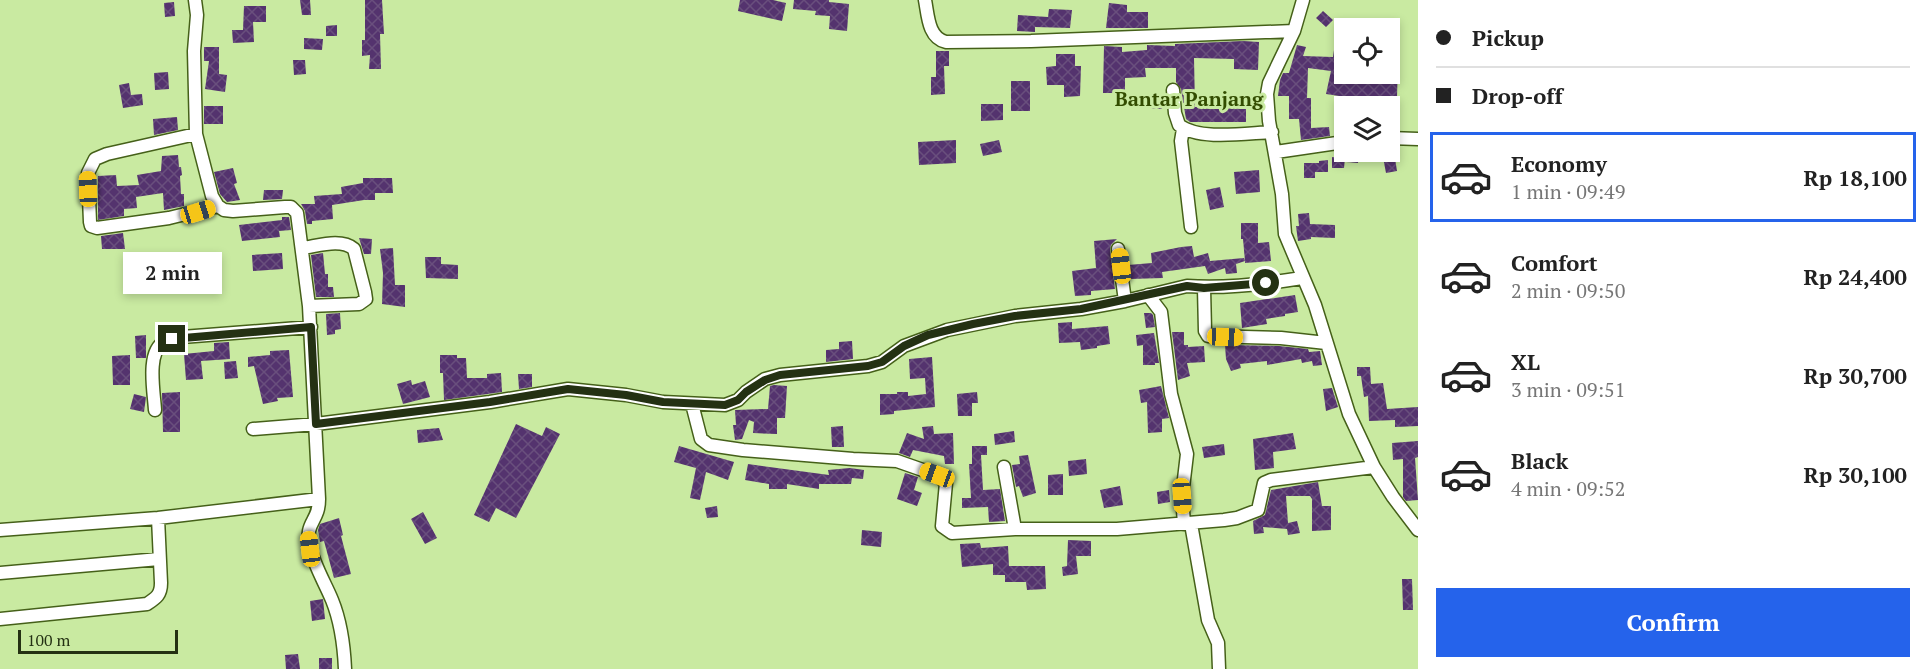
<!DOCTYPE html>
<html lang="en">
<head>
<meta charset="utf-8">
<style>
	body { margin:0; font-family:"PT Serif",serif; background:#f2f2f2; color:#222; height:100vh; display:flex; flex-direction:column; font-size:22px; white-space:nowrap }
	* { box-sizing:border-box; margin:0 }
	p { font-size:20px; color:#767676 }
	.icon { flex:none; width:33px; height:33px; fill:none; stroke:currentColor; stroke-width:2; stroke-linecap:round; stroke-linejoin:round }
	.map { position:relative; flex:1; overflow:hidden }
	.side { display:flex; flex-direction:column; background:#fff; width:510px }
	.side>* { flex:none }
	.hud { display:grid; align-content:center; height:132px; padding:0 18px; background:#fff }
	.tools { position:absolute; left:1334px; top:18px; display:grid; gap:12px }
	.tools a { display:grid; place-items:center; width:66px; height:66px; border-radius:0px; background:#fff; box-shadow:0 3px 9px #0003; font-size:30px }
	.scale { position:absolute; left:18px; bottom:15px; width:160px; box-sizing:border-box; padding-left:6px; border:3px solid #243113; border-top:0; font-size:16px; line-height:21px; white-space:nowrap; color:#243113; -webkit-text-stroke:4px #c9eaa1; paint-order:stroke }
	.end { position:absolute; width:27px; height:27px; margin:-14px; border:8px solid #243113; background:#fff; box-shadow:0 0 0 3px #fff }
	.from { border-radius:50% }
	.bubble { position:absolute; height:42px; border-radius:0px; background:#fff; box-shadow:0 3px 9px #0003; font-size:20px; font-weight:600; line-height:42px; text-align:center }
	.car { position:absolute; width:18px; height:36px; margin:-18px -9px; border-radius:8px; box-shadow:0 0 4px 2px #0007; background:linear-gradient(#f5c518 24%,#345 0 40%,#f5c518 0 76%,#345 0 86%,#f5c518 0) }
	.hud b { display:flex; align-items:center; gap:21px; height:57px; font-size:22px }
	.hud b+b { border-top:2px solid #e0e0e0 }
	.hud i { width:15px; height:15px; background:#222 }
	ul { padding:0; list-style:none }
	li { display:flex; align-items:center; gap:18px; height:90px; margin:0 12px 9px; padding:0 6px; border:3px solid transparent; border-radius:0px }
	li div { flex:1 }
	li b { display:block; font-size:22px }
	li em { font-style:normal; font-weight:600 }
	li.on { border-color:#2563eb }
	li>.icon { width:54px; height:54px; stroke-width:1.5 }
	.action { display:flex; gap:12px; margin-top:auto; padding:12px 18px }
	.action a { flex:1; height:69px; border-radius:0px; background:#2563eb; color:#fff; font-size:24px; font-weight:600; line-height:69px; text-align:center }
	main { display:flex; flex:1; min-height:0 }
	.map>svg:first-child { display:block }
	.building { fill:url(#building-cross-hatch) }
	.lines { fill:none; stroke-linecap:round; stroke-linejoin:round }
	.minor-casing { stroke:#456019; stroke-width:15 }
	.minor { stroke:#fff; stroke-width:12 }
	.route { stroke:#243113; stroke-width:8 }
	.labels { text-anchor:middle; dominant-baseline:central; stroke-width:6; stroke-linejoin:round; paint-order:stroke }
	.quarter-label { font-size:20px; font-weight:bold; fill:#324c00; stroke:#c9eaa1 }
</style>
</head>
<body>
<main>
<div class="map">
<svg width="1418" height="669" viewBox="0 0 1418 669">
	<defs>
		<pattern id="building-cross-hatch" width="8" height="8" patternUnits="userSpaceOnUse" patternTransform="scale(1.5)"><rect width="8" height="8" fill="#54336e"/><path d="M0 0l8 8M0 8l8-8" fill="none" stroke="#694f7d"/></pattern>
	</defs>
	<rect width="100%" height="100%" fill="#c9eaa1"/>
	<path class="building" d="M300,0H310L311,15H302Z
		M365,0H382L384,34H380L381,69H369L370,55L362,56V40H365Z
		M740,0H773L786,3L782,21L738,11Z
		M794,0H829V2L849,4L847,31L829,29L830,16L815,15L816,11L793,9Z
		M174,2L175,16L165,17L164,3Z
		M1109,3L1127,5V12H1148V28H1106Z
		M244,6H266V22H253L254,42L233,43L232,30H243Z
		M1049,9L1072,10L1070,28L1035,27V32L1017,31L1018,15L1048,17Z
		M1323,11L1333,20L1326,27L1316,18Z
		M337,25V36H326V26Z
		M304,38L323,39L322,50L304,49Z
		M1243,41L1259,42L1258,70L1234,69V59L1194,58L1195,107L1224,106V98H1246V122H1190L1186,119L1181,89L1176,82V68H1145L1146,77L1125,78V93H1103L1104,46L1122,47V52L1147,50V45L1175,46V44Z
		M1297,45L1306,47L1303,56L1333,57L1334,50L1344,51V74H1389V62H1398L1397,97H1360L1359,99L1326,94L1331,71L1308,68L1307,98H1311V128L1329,127L1330,136L1301,140L1299,119H1289V96H1278L1280,80L1283,73H1289Z
		M204,47H219V74L227,75L225,92L205,89L209,61H204Z
		M936,51H949V66H944L945,94L931,95V77H936Z
		M1056,54H1075V66H1081L1080,96L1064,97V85H1047L1046,67L1056,66Z
		M293,60H305L306,74L294,75Z
		M168,72L169,89L155,90L154,73Z
		M1011,81H1030V111H1011Z
		M129,83L131,95L142,94L143,105L123,108L119,85Z
		M1149,96L1163,97L1162,109H1149Z
		M981,104H1003V120L981,121Z
		M204,106H223V124H204Z
		M177,117L178,130L154,135L153,119Z
		M956,140V163L919,165L918,142Z
		M999,140L1002,152L983,156L980,144Z
		M1346,152H1359L1358,163L1346,162Z
		M1382,152H1394L1397,171L1386,173Z
		M178,155L179,167H181L182,175L180,176L181,194H184V206L164,210L163,193L136,197L137,208L124,209V216L98,220V176L116,175L117,186L139,185L137,175L161,171L162,156Z
		M1332,157L1345,158L1344,168H1332Z
		M1328,160V172H1315V178H1304V163H1319V161Z
		M233,168L237,183L234,184L240,200L227,202L220,194L214,172Z
		M1259,170L1260,192L1236,194L1234,172Z
		M363,178H392L393,193H375V200H364L332,205L333,219L312,221V224H307L305,211L301,204H315L314,196L342,194L341,187L363,183Z
		M1220,187L1224,207L1210,210L1206,190Z
		M264,190H283L282,199L263,200Z
		M1309,213L1310,224L1335,225V238L1311,237V239L1298,241L1296,226H1299L1298,214Z
		M282,217H289L291,230L279,231L280,237L242,241L239,225L282,220Z
		M1241,223H1258V243L1269,242L1271,261L1245,263V261L1236,264L1237,273L1226,274L1225,268L1208,274L1205,266L1162,272L1163,278L1130,279L1128,265L1152,263L1151,253L1181,247L1192,246L1194,257L1208,253L1210,261L1244,258L1245,261L1243,239H1241Z
		M123,233L125,249H102L101,236Z
		M359,238L372,239L371,254H364Z
		M1117,239L1111,245L1110,250L1115,289L1091,291V295L1075,296L1072,271L1096,268L1094,241Z
		M393,248L395,285H405V307L382,304L383,273L380,249Z
		M282,253L283,269L253,271L252,255Z
		M323,253L325,274H328V287H333L334,297H316L311,255Z
		M425,257H441V264L458,265V279L426,278Z
		M1295,295L1298,312L1285,314V316L1266,319L1267,324L1242,328L1240,303Z
		M340,313L341,329L335,330V334L327,335L326,314Z
		M1144,313H1151L1153,315L1155,327L1146,328Z
		M1072,322V329L1108,326L1110,344L1097,346V348L1081,350L1080,342L1059,343L1058,323Z
		M1172,332H1184V345H1188V347L1204,346L1205,362L1187,363L1190,376L1178,380Z
		M1154,333L1159,363H1155V365H1143V345L1137,346L1136,335Z
		M146,335V358H136L135,336Z
		M852,341L853,359L826,362V350L839,349V342Z
		M229,342L230,359L201,361L203,379L186,380L184,354L214,351V343Z
		M1225,345L1279,346L1308,349L1309,352L1320,351L1322,365L1313,366L1312,361L1302,363L1301,359L1267,365V361L1240,364L1241,368L1231,371L1226,359Z
		M289,350L293,397L277,398L278,401L263,404L254,366L248,367V357L270,355V351Z
		M130,355V385H113L112,356Z
		M440,355H457V358H466L467,378H487V374L501,373L502,392L444,400L443,373H440Z
		M932,357L935,407L894,411V414L880,415V394H897V392H908V396L926,394L925,378L910,379L909,359Z
		M236,361L238,378L225,379L224,362Z
		M1357,367H1370L1371,384L1383,383L1387,409L1418,407V426L1395,427V420L1369,421L1368,396L1364,397L1361,376H1357Z
		M518,374H532V387L519,389Z
		M411,380L412,385L425,381L430,397L403,404L397,384Z
		M774,385L787,386L785,418H777V434L753,433L754,422L749,420L742,439L735,440L733,425H736L735,410L768,409L770,386Z
		M1161,386L1169,418L1162,419V432L1148,433L1147,402L1141,403L1139,390Z
		M1332,388L1338,407L1326,411L1323,389Z
		M180,392V432H163L162,393Z
		M977,392L978,403H972V416H958L957,394Z
		M134,394L146,397L144,412L130,409Z
		M516,424L542,436L546,427L560,434L516,518L496,508L489,522L474,515Z
		M843,426L844,447H832L831,427Z
		M933,426L934,434L953,433L954,464H945L944,456L913,450L910,457L899,453L907,433L924,439L922,427Z
		M439,428L443,440L418,443L417,430Z
		M1014,431L1015,442L995,445L994,434Z
		M1293,433L1296,449L1273,452L1274,468L1255,470L1253,439Z
		M1418,441V457L1415,458L1418,500L1406,501L1403,497V459L1393,460L1392,443Z
		M1224,444L1225,455L1204,458L1202,447Z
		M679,446L734,462L728,480L706,472L700,500L690,498L696,468L674,462Z
		M972,446H987V455H981L983,490L1000,489L1005,521L989,522L988,507L962,508V498H971L969,464H972Z
		M1028,455L1036,493L1023,497L1019,486L1016,487L1012,465L1020,464L1019,456Z
		M1086,459L1087,474L1069,476L1068,461Z
		M748,464L829,475L828,470L850,468L864,470L863,479L852,478L851,484H819V489L787,484V489H769V484L745,480Z
		M905,473L918,477L914,490L922,493L917,506L897,499Z
		M1063,474V495H1048V475Z
		M1318,482L1322,506H1331V530L1312,531V499L1310,496H1286L1288,523L1297,521L1300,533L1288,535L1287,529L1263,527L1264,533L1254,534L1253,521L1265,515L1271,490Z
		M1120,486L1123,505L1104,508L1100,490Z
		M1169,490L1170,502L1158,504L1157,492Z
		M717,506L718,517L707,518L705,508Z
		M423,512L437,538L425,544L411,519Z
		M339,518L343,535L341,536L351,574L334,578L324,541L320,542L318,530L320,524Z
		M862,530L882,532L881,547L861,545Z
		M1068,540L1091,541V556H1076L1078,574L1063,576L1062,567L1067,566Z
		M980,543L981,548L1008,546L1009,566H1045L1046,589L1027,590L1026,582H1005V575H993V564L962,567L960,544Z
		M1402,579H1412L1413,610H1403Z
		M323,599L325,619L312,621L310,601Z
		M298,654L300,669H286L285,655Z
		M319,658H332V669H319Z"/>
	<g class="lines">
		<defs>
			<path id="minor" d="M195,0L197,15L194,51L196,134L212,196L218,206L224,210L233,211L285,207H291L297,213L309,306L319,499C319,523 304,521 310,547C314,565 325,583 332,600C341,622 344,646 345,669
				M925,0C928,15 928,38 946,42L1031,41L1294,31
				M1303,0L1294,31L1269,83L1267,94L1269,121L1282,194L1285,234L1315,305L1349,414L1374,467L1393,497L1418,530
				M1173,90L1175,113L1179,125C1199,141 1247,133 1272,132
				M1183,129L1181,141L1191,227
				M196,134L107,154L95,159L88,173L90,222L91,226L97,228L169,218L218,206
				M1389,138L1418,139
				M1276,152L1344,142
				M302,248C318,246 341,238 354,249L365,292L366,299L359,304L309,306
				M1118,249L1125,301
				M1204,288L1205,331L1208,336L1281,338L1326,343
				M1148,295L1161,312L1171,394L1187,454L1182,496L1184,524
				M692,404L701,439L709,445L743,450L853,459L897,461L937,475L946,483L942,526L952,533L1015,529H1117L1224,520L1237,518L1258,510L1264,483L1271,480L1374,467
				M155,410C154,392 146,352 164,342C169,339 176,338 182,337L311,327
				M253,429L316,424L490,402L568,389L626,395L663,402L725,405L738,400L746,392L765,379L780,375L868,366L882,362L904,346L947,330L1015,316L1081,309L1125,301L1187,286C1225,289 1265,284 1302,278
				M1004,467L1015,529
				M1191,524L1208,620L1218,643L1219,669
				M0,530L158,518L319,499
				M0,573L159,559
				M0,619L147,604C156,598 161,595 161,583L158,518"/>
		</defs>
		<use href="#minor" class="minor-casing"/>
		<use href="#minor" class="minor"/>
	</g>
	<g class="lines">
		<path class="route" d="M172,339L311,327L316,424L490,402L568,389L626,395L663,402L725,405L738,400L746,392L765,380L780,375L868,366L882,362L904,346L928,335L973,324L1015,316L1081,309L1187,286L1204,288L1266,283"/>
	</g>
	<g class="labels">
		<g class="quarter-label">
			<text x="1189" y="98">Bantar Panjang</text>
		</g>
	</g>
</svg>
<div class="tools">
<a><svg class="icon" aria-label="locate" viewBox="0 0 24 24"><circle cx="12" cy="12" r="6"/><path d="M12 2v4M12 18v4M2 12h4M18 12h4"/></svg></a>
<a><svg class="icon" aria-label="layers" viewBox="0 0 24 24"><path d="M12 4l9 5-9 5-9-5zM3 14l9 5 9-5"/></svg></a>
</div>
<div class="scale">100 m</div>
<i class="end from" style="left:1266px;top:283px"></i>
<i class="end" style="left:172px;top:339px"></i>
<div class="bubble" style="left:123px;top:252px;width:99px">2 min</div>
<i class="car" style="left:88px;top:189px;rotate:358deg"></i>
<i class="car" style="left:198px;top:212px;rotate:73deg"></i>
<i class="car" style="left:1121px;top:266px;rotate:353deg"></i>
<i class="car" style="left:1225px;top:337px;rotate:92deg"></i>
<i class="car" style="left:937px;top:475px;rotate:290deg"></i>
<i class="car" style="left:1182px;top:496px;rotate:176deg"></i>
<i class="car" style="left:310px;top:549px;rotate:353deg"></i>
</div>
<section class="side">
<div class="hud">
<b><i class="from"></i>Pickup</b>
<b><i></i>Drop-off</b>
</div>
<ul>
<li class="on"><svg class="icon" aria-label="car" viewBox="0 0 24 24"><path d="M5 17H2v-5l4-1 3-4h7l3 4 3 1v5h-3M9 17h6M6 11h13"/><circle cx="7" cy="17" r="2"/><circle cx="17" cy="17" r="2"/></svg><div><b>Economy</b><p>1 min · 09:49</p></div><em>Rp 18,100</em></li>
<li><svg class="icon" aria-label="car" viewBox="0 0 24 24"><path d="M5 17H2v-5l4-1 3-4h7l3 4 3 1v5h-3M9 17h6M6 11h13"/><circle cx="7" cy="17" r="2"/><circle cx="17" cy="17" r="2"/></svg><div><b>Comfort</b><p>2 min · 09:50</p></div><em>Rp 24,400</em></li>
<li><svg class="icon" aria-label="car" viewBox="0 0 24 24"><path d="M5 17H2v-5l4-1 3-4h7l3 4 3 1v5h-3M9 17h6M6 11h13"/><circle cx="7" cy="17" r="2"/><circle cx="17" cy="17" r="2"/></svg><div><b>XL</b><p>3 min · 09:51</p></div><em>Rp 30,700</em></li>
<li><svg class="icon" aria-label="car" viewBox="0 0 24 24"><path d="M5 17H2v-5l4-1 3-4h7l3 4 3 1v5h-3M9 17h6M6 11h13"/><circle cx="7" cy="17" r="2"/><circle cx="17" cy="17" r="2"/></svg><div><b>Black</b><p>4 min · 09:52</p></div><em>Rp 30,100</em></li>
</ul>
<div class="action"><a>Confirm</a></div>
</section>
</main>
</body>
</html>
